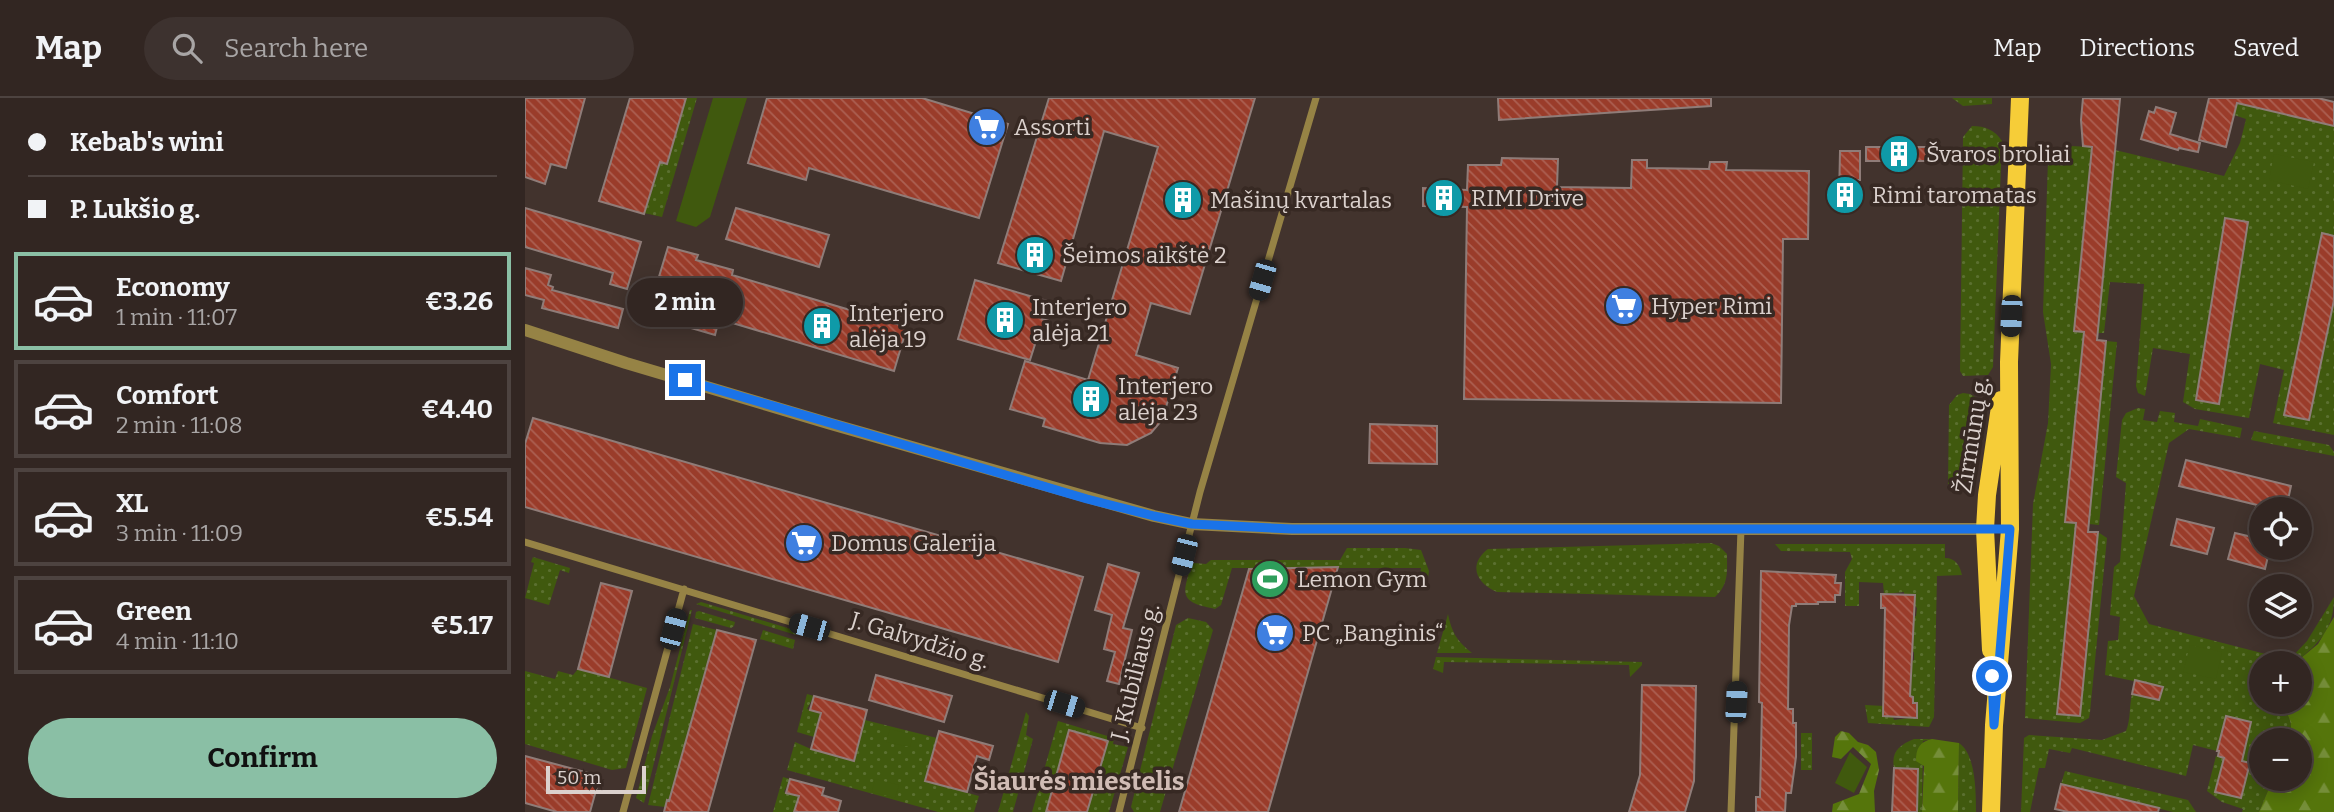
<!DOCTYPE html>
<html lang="en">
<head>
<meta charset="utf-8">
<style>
	body { margin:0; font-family:Bitter,serif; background:#3d322f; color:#f1f3f6; height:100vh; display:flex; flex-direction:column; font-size:26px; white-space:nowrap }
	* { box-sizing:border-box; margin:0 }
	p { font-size:23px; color:#a8a5a5 }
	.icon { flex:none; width:38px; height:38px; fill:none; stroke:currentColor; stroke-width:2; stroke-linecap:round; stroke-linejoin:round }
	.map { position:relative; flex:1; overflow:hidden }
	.drawer { display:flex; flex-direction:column; background:#322622; width:525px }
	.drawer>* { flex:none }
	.top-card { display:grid; align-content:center; height:154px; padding:0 28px; background:#322622 }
	.buttons { position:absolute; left:1724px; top:399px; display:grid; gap:14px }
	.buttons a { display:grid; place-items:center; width:63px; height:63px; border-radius:50%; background:#322622; box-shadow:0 4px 18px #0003,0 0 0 2px #4d4340; font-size:35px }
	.scale { position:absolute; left:21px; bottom:18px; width:100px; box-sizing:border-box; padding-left:7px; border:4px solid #dbd1cd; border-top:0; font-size:19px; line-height:24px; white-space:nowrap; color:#dbd1cd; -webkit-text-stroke:5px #372923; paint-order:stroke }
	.end { position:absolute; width:32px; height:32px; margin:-16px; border:9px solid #1a73e8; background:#fff; box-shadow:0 0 0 4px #fff }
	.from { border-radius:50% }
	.bubble { position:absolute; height:49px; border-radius:24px; background:#322622; box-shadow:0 4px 18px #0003,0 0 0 2px #4d4340; font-size:23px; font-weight:700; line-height:49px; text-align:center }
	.car { position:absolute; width:21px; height:42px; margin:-21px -10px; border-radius:9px; box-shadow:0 0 5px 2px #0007; background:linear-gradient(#222 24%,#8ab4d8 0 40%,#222 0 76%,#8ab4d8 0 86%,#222 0) }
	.top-card b { display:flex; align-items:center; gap:24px; height:66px; font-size:26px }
	.top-card b+b { border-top:2px solid #4d4340 }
	.top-card i { width:18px; height:18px; background:#f1f3f6 }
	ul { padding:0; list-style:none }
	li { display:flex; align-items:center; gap:21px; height:98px; margin:0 14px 10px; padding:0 14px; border:4px solid #4d4340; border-radius:0px }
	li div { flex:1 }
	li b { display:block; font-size:26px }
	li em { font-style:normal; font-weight:700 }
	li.current { border-color:#8abfa5 }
	li>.icon { width:63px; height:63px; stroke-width:1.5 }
	.cta { display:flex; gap:14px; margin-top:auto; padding:14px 28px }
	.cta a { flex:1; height:80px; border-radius:42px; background:#8abfa5; color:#111; font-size:28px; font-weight:700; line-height:80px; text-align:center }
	header { display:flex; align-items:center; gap:42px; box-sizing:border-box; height:98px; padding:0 35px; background:#322622; border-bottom:2px solid #4d4340 }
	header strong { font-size:33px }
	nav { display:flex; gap:38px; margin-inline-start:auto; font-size:24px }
	.search { width:490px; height:63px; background:#3d322f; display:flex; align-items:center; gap:18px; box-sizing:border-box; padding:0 24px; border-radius:38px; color:#a8a5a5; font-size:26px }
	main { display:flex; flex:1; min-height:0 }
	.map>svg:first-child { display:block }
	.grass { fill:url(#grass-dots); fill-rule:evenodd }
	.forest { fill:url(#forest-firs) }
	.green { fill:#40590e }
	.building { fill:url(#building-back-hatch); stroke:#8f7c78; stroke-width:2 }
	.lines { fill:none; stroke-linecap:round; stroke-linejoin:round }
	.minor { stroke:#968345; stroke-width:7 }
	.tertiary { stroke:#968345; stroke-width:12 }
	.primary { stroke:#f6cd38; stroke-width:18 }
	.route { stroke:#1a73e8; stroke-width:9 }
	.labels { text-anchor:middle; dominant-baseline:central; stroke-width:7; stroke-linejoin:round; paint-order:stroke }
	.poi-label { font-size:23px; fill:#dbd1cd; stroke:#372923; text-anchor:start }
	.street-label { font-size:23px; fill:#dbd1cd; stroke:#372923 }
	.quarter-label { font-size:26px; font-weight:bold; fill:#d0bcb5; stroke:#372923 }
</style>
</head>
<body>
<header>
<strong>Map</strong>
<div class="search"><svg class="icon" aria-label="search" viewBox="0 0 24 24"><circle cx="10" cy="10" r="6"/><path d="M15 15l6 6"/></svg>Search here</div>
<nav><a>Map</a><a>Directions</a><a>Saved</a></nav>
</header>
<main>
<section class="drawer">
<div class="top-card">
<b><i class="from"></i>Kebab's wini</b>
<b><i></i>P. Lukšio g.</b>
</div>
<ul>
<li class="current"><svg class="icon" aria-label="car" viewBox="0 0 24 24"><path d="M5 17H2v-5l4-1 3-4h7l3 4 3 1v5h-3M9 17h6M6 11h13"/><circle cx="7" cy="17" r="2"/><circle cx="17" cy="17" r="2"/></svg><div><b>Economy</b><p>1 min · 11:07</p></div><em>€3.26</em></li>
<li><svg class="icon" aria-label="car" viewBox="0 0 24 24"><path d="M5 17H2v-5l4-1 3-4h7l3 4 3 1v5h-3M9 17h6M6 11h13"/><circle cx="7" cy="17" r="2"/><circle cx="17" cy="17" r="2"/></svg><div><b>Comfort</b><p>2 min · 11:08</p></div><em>€4.40</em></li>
<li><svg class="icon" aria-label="car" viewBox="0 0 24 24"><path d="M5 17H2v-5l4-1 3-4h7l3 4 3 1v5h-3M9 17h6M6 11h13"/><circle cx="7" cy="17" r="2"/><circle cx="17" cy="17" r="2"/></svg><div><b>XL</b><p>3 min · 11:09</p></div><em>€5.54</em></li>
<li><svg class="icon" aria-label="car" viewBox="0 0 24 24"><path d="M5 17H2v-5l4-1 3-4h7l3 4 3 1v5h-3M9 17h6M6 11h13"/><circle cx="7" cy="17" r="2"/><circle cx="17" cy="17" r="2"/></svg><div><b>Green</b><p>4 min · 11:10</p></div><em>€5.17</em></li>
</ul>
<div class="cta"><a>Confirm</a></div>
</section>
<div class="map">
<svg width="1809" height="714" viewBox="0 0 1809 714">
	<defs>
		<pattern id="grass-dots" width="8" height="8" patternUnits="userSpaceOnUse" patternTransform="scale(1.75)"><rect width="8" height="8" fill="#40590e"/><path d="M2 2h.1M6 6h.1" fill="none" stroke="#5b7030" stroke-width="1.8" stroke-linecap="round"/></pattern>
		<pattern id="forest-firs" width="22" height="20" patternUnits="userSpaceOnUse" patternTransform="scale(1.75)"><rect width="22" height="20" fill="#55750b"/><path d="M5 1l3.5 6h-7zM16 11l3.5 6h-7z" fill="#758e39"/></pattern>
		<pattern id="building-back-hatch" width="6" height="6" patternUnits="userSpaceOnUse" patternTransform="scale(1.75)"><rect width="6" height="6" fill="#9a3c2a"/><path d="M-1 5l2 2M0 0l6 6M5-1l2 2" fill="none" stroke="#ac6052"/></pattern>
	</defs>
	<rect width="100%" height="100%" fill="#42332d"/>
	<path class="grass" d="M161,0H172L137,119L119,115L135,64L142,65Z
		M1427,0H1467V6L1438,8Z
		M1712,5L1809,28V138L1797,136L1759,316L1784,321L1809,202V337L1748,325L1759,272L1735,266L1724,320L1670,311L1658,304L1665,256L1628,250L1620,298L1613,295L1611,288L1619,186L1585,184L1579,235H1573L1590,52L1699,78L1715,45L1721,21L1709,17ZM1700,121L1723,124L1694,306L1671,302Z
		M1447,28C1460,28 1470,32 1477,43L1468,269L1463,277L1438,278L1435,273L1438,39Z
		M1545,48L1567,49L1559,234L1540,423L1551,425L1532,615L1555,617L1573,434L1582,440L1565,614L1564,620L1555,625L1500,620L1508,406L1523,325L1526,266L1518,214L1523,61L1544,62Z
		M1581,243L1592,244L1574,427L1564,426Z
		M1438,295L1445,296L1453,301L1441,388L1423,386L1424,307L1432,297Z
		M1613,310L1620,311L1618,322L1632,324L1635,313L1650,315L1649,324L1673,328L1675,321L1717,330L1715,340L1664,331L1644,345L1609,498L1624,526L1764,562L1782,543L1809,499C1809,532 1794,545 1770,565H1736V604H1754C1764,617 1770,626 1763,642H1736V681H1748L1734,714H1717L1718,711L1697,704L1682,693L1691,658L1699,660L1690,693L1716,700L1725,665L1717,663L1726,625L1701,618L1692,653L1668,647L1661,678L1547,650L1545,655L1524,651L1520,670H1514L1505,714H1496L1499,640L1504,637L1577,642L1601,633C1606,621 1604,608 1607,596L1634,602L1637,589L1580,577L1583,543L1593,542L1595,519L1585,517L1589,469L1595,464L1601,385L1591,379L1597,322L1601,315Z
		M1729,333L1804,347L1809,354V358L1726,342Z
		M1186,445L1194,448L1202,456C1202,474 1204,486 1190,499L972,494C952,486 942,467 963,451Z
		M1250,446H1420V460C1431,460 1435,468 1437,477L1412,478L1409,619L1404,629L1343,625L1340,607L1359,608L1358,618L1368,619L1369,622L1392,619V605H1388V599L1385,598L1387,563L1389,562V554H1387L1389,518H1391L1392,510L1379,497V494L1359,496L1358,485L1334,484V508H1320V474L1327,461L1325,454L1256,453Z
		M822,450H880L896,452L904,473L902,486L894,485L896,470H707L696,507L690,511C675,507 656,506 661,486C663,478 664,471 669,465L681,466L686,462H815Z
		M8,459L45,470L44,475L35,472L24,507L0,500L9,465L6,464Z
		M176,504L269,532L271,537L171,506Z
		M165,512H167L119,705L111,700L127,638L145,589Z
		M174,513L210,524L209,528L206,530L170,520L171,514Z
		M923,516C927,535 932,543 947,555H912Z
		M663,520L681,524L688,532L635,714H609L606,709L651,527Z
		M168,526L192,532L145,699L140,709L123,707Z
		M238,532L270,542L268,551L235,541Z
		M911,559L1117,564V567L1105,579L1104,567L919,564L918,575L908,571Z
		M53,571L122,590L101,670L87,672L0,646V573L30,581L33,573L48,577Z
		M282,596L289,598L282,611L296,615L289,639L272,634Z
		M501,614L504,618L501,637L508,641L488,714H473Z
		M340,622L412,640L400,683L454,698L449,714H413L262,672L270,644L286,651L329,663Z
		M533,623L589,640L588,646L603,649L584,714H562L583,643L544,632L521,714H507Z
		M1276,635H1287V672H1276Z
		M1389,641H1407L1398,643L1397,714H1392L1393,671L1369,670C1366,654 1374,647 1389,641Z
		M1434,645C1451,656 1451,696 1451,714H1433Z
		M1540,673L1663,702L1671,714H1648L1536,686Z
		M258,679L265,681L259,694L274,698L269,714H248Z"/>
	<path class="forest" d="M1809,519V714H1734L1748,681H1774V642H1763C1770,626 1764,617 1754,604H1774V565H1770L1793,546Z
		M1316,633L1324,635L1333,644L1343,647L1351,654L1354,672L1349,693L1350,714H1307L1308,706L1334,696L1346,666L1328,649L1316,661L1307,659L1310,639Z
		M1407,641L1434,645L1433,714H1397L1399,668L1391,663C1391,651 1394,644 1407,641Z"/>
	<path class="green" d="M188,0H222L185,119L171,129L151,123Z
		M1749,56L1789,64L1783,91L1744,82Z
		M1665,547L1697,554L1691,581L1658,574Z
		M365,631L388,637L385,649L361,644Z
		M1325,654L1342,669L1329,695L1310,685Z
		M350,681L374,687L370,700L347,694Z"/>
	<path class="building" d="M0,0H60L41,70L26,66L20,86L0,79Z
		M105,0H161L142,66L135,64L119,116L74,103Z
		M242,0H397L483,26L454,120L284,70L281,82L223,65Z
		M524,0H730L665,216L626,205L611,257L653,270L637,322L626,335L602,347L575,345L518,328L520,321L485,311L500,263L563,282L633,49L579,33L536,183L473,165Z
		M973,0H1186V8L974,22Z
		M1558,0L1595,1L1572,242L1581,243L1563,434H1573L1555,618L1532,616L1551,425L1540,424L1559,234L1549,233L1567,49L1558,48L1556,22Z
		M1684,0H1793L1809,4V28L1712,5L1701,49L1674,42Z
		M1631,9L1651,15L1645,36L1675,45L1673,54L1654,50L1653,52L1616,41L1624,13L1629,15Z
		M1341,49H1407V63H1341Z
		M1315,53H1335V82H1330V102H1314Z
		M977,60L1033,61L1032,89L1106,90L1107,62H1122V70L1184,71L1185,64H1202L1201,72L1284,73L1283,141H1258L1256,305L939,301L942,109L898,108V90L942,92L943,67H976Z
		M0,110L116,144L102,191L85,186L88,175L0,149Z
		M211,110L304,137L294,169L201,141Z
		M1700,120L1723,124L1694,306L1671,302Z
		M1797,135L1809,138V202L1784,322L1759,317Z
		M143,149L173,157L171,162L208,172L207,177L382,229L369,273L194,221L190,237L118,216L121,204L126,205Z
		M0,170L26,177L23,187L28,189L27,192L98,211L93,230L17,210L19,202L0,197Z
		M450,182L522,203L517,221L524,223L519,242L512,240L505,262L433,241Z
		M8,320L558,479L533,564L0,409V346Z
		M845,326L912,328V366L844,365Z
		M1661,362L1766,388L1761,411H1730L1732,407L1654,388Z
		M1652,421L1689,430L1682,456L1646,447Z
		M1710,435L1736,441V450H1745L1740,471L1703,461Z
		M583,466L614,475L598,530L607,532L594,586L582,583L590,554L579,551L587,517L570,512Z
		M813,469L743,714H654L724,471Z
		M1236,473L1311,477L1310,485H1316L1315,497H1310V504H1293V506H1271V508H1267L1264,527L1263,611H1268V625H1271V659L1266,695H1261L1260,714H1231V699H1235L1236,657L1237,605L1234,604Z
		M76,485L107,493L84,579L53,571Z
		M1356,496L1390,497L1385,598L1388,599V605H1392V620L1358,618L1360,510H1356Z
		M192,532L231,542L183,714H139L142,702L144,703Z
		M351,577L427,598L419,624L344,602Z
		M1610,582L1638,589L1634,602L1607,596Z
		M1117,587L1171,588L1169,683L1160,714H1104L1115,677Z
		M289,598L342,612L329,663L286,651L296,615L285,612Z
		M1701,618L1726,624L1717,663L1725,665L1716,700L1690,694L1699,660L1693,658L1694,653H1692Z
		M544,632L583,643L562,714H521Z
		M414,633L468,648L464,662L452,658L442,694L400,683Z
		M0,658L75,678L65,714H32L0,705Z
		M1369,670L1393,671L1392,714H1367Z
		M265,681L299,690L297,697L316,703L313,714H269L274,698L261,695Z
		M1536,686L1634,710L1633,714H1543L1530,711Z"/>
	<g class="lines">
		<path class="minor" d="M0,444L617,630
			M98,714L159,491
			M594,714L675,394L791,0
			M1206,714L1216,431"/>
		<path class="tertiary" d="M0,232L101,265L306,326L629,418L667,426L767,431H1460"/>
		<path class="primary" d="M1466,552L1460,431L1462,397L1476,302
			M1466,714L1469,627L1485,431L1484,264L1495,0"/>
	</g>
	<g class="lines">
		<path class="route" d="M160,282L562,401L629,418L667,426L767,431H1485L1469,627L1467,578"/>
	</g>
	<defs>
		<symbol id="supermarket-disc" viewBox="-11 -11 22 22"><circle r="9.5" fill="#3f7fe0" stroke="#372923"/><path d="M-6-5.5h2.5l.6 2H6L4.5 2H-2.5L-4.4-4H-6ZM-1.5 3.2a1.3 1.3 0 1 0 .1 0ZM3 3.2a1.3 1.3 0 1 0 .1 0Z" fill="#fff"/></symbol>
		<symbol id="building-disc" viewBox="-11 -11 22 22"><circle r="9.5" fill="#0f9aa8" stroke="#372923"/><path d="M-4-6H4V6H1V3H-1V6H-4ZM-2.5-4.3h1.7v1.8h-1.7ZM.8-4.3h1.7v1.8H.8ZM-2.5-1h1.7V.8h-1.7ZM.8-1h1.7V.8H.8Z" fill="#fff"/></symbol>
		<symbol id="stadium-disc" viewBox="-11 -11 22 22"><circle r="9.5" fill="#2e9e5b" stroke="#372923"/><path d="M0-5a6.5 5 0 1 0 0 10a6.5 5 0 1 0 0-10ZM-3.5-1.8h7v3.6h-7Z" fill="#fff"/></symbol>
	</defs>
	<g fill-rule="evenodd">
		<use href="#supermarket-disc" x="440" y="7" width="44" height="44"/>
		<use href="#building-disc" x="1352" y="34" width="44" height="44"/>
		<use href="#building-disc" x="1298" y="75" width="44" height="44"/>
		<use href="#building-disc" x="897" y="78" width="44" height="44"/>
		<use href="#building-disc" x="636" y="80" width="44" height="44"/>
		<use href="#building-disc" x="488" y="135" width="44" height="44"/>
		<use href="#supermarket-disc" x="1077" y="186" width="44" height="44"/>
		<use href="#building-disc" x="458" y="200" width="44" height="44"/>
		<use href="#building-disc" x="275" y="206" width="44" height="44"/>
		<use href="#building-disc" x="544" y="279" width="44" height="44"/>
		<use href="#supermarket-disc" x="257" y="423" width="44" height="44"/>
		<use href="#stadium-disc" x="723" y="459" width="44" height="44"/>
		<use href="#supermarket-disc" x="728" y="513" width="44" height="44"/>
	</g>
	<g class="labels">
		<g class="poi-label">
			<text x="489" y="29">Assorti</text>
			<text x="1401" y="56">Švaros broliai</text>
			<text x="1347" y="97">Rimi taromatas</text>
			<text x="946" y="100">RIMI Drive</text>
			<text x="685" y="102">Mašinų kvartalas</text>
			<text x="537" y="157">Šeimos aikštė 2</text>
			<text x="1126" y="208">Hyper Rimi</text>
			<text x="507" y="209">Interjero<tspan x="507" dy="26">alėja 21</tspan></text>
			<text x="324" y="215">Interjero<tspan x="324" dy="26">alėja 19</tspan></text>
			<text x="593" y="288">Interjero<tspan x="593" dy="26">alėja 23</tspan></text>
			<text x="306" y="445">Domus Galerija</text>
			<text x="772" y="481">Lemon Gym</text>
			<text x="777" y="535">PC „Banginis“</text>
		</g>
		<g class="street-label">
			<text transform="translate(1447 337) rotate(-81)">Žirmūnų g.</text>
			<text transform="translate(395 542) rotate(17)">J. Galvydžio g.</text>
			<text transform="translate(610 574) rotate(-76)">J. Kubiliaus g.</text>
		</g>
		<g class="quarter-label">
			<text x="554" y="683">Šiaurės miestelis</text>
		</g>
	</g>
</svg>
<div class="buttons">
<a><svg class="icon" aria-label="locate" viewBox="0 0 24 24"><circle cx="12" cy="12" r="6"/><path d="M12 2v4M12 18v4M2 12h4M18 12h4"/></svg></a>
<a><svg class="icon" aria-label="layers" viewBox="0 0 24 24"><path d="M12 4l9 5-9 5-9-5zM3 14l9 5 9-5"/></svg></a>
<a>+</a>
<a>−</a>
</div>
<div class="scale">50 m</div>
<i class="end from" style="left:1467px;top:578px"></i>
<i class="end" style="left:160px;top:282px"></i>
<div class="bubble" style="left:102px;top:180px;width:116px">2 min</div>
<i class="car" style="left:737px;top:182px;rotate:196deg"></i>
<i class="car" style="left:1486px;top:218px;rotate:183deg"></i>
<i class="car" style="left:659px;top:457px;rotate:194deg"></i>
<i class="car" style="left:284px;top:529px;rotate:286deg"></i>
<i class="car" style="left:148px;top:531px;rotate:15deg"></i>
<i class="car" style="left:1211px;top:604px;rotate:3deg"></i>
<i class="car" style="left:539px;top:606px;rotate:107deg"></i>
</div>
</main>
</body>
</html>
